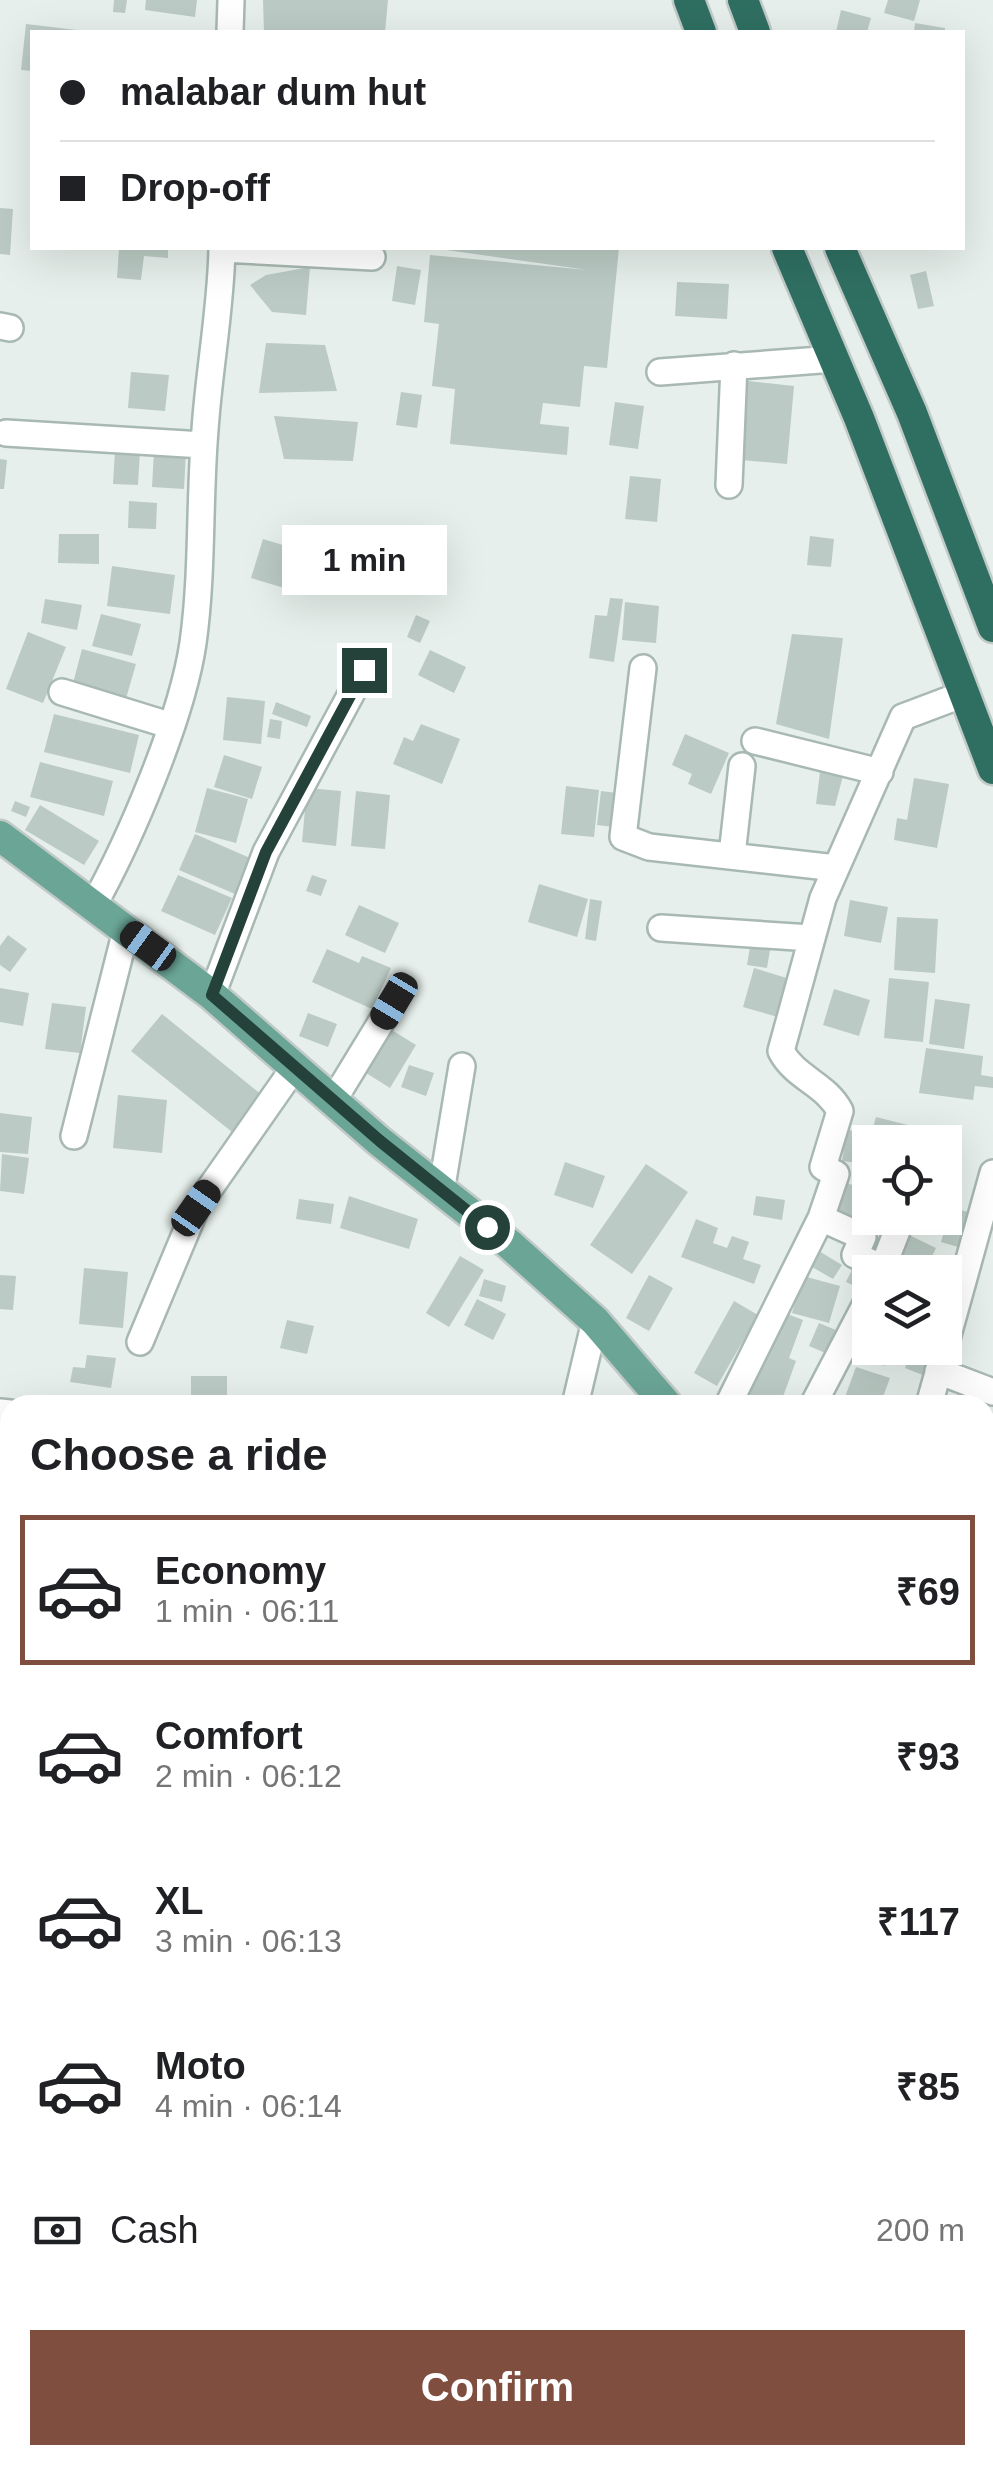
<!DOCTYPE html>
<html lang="en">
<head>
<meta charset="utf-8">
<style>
	body { margin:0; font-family:Helvetica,sans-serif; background:#f6f6f6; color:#202124; height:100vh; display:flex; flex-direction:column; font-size:38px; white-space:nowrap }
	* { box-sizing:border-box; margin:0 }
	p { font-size:32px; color:#757577 }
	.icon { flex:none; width:55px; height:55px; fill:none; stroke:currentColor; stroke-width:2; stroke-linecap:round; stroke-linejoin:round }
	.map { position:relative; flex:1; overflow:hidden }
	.sheet { position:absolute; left:0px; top:1395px; width:995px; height:1070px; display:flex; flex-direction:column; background:#fff; border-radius:30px 30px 0 0; box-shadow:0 10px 40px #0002 }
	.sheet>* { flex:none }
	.guide { position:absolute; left:30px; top:30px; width:935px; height:220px; border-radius:0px; box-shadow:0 10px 40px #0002; display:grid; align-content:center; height:220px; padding:0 30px; background:#fff }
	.buttons { position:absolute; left:852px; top:1125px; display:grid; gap:20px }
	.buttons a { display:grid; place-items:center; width:110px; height:110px; border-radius:0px; background:#fff; box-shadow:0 10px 40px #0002; font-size:50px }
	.end { position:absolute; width:45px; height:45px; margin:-22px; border:12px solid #24423a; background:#fff; box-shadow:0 0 0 5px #fff }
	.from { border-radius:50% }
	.bubble { position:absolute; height:70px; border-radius:0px; background:#fff; box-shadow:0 10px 40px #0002; font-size:32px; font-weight:700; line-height:70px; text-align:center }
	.car { position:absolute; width:30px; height:60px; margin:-30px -15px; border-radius:12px; box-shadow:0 0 8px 2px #0007; background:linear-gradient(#222 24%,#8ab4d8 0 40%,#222 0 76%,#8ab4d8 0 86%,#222 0) }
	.guide b { display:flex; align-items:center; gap:35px; height:95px; font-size:38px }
	.guide b+b { border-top:2px solid #e0e0e0 }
	.guide i { width:25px; height:25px; background:#202124 }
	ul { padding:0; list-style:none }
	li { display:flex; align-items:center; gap:30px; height:150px; margin:0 20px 15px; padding:0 10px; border:5px solid transparent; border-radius:0px }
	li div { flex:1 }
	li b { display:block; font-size:38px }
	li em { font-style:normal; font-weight:700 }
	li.selected { border-color:#7f4e3f }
	li>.icon { width:90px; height:90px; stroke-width:1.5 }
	h2 { padding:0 30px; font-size:45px; line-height:120px }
	.pay { display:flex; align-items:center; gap:25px; height:110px; padding:0 30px; font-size:38px }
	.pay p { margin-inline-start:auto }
	.action { display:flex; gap:20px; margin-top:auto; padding:20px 30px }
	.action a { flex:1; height:115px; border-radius:0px; background:#7f4e3f; color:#fff; font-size:40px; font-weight:700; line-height:115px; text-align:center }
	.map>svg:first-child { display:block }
	.building { fill:#bbcac4 }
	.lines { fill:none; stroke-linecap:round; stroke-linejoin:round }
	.minor-casing { stroke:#a8b8b2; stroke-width:30 }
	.major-casing { stroke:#c2cac8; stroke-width:35 }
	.highway-casing { stroke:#c2cac8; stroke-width:35 }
	.minor { stroke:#fff; stroke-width:25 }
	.major { stroke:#6aa596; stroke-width:30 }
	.highway { stroke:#2f6f62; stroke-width:30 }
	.route { stroke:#24423a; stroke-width:12 }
</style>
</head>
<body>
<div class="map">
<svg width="993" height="2465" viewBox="0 0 993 2465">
	<rect width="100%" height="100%" fill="#e6efeb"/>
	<path class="building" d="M114,0H127L125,13L113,12Z
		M146,0H197L195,17L145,10Z
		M263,0H388L385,32H264Z
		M888,0H920L914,21L884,13Z
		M841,10L871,18L867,32H836Z
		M915,23L945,28V32H914Z
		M26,24L77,30V32H32V71L21,70Z
		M0,208L13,209L10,255L0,254Z
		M119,248H168V258L144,256L141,280L117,278Z
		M432,248H619L607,368L584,366L580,407L543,403L540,424L569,427L567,455L450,444L455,389L432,386L439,324L424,322L430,255L588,270Z
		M397,266L421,270L415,305L392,301Z
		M310,267L306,315L272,312L250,285L266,275Z
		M926,271L934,306L918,309L910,275Z
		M677,282L729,284L727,319L675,316Z
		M266,343L325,345L337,391L259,393Z
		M131,372L169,375L165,411L128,408Z
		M748,381L794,386L787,464L740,460Z
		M401,392L422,395L417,428L396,425Z
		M615,402L644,406L638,449L609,445Z
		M274,416L358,422L353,461L284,459Z
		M115,450L140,451L138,485L113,484Z
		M154,450L186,452L184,489L152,487Z
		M0,459L7,460L4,489H0Z
		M630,476L661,479L657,522L625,519Z
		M129,501L157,503L156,529L128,528Z
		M59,534H99V564L58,563Z
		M810,536L834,539L831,567L807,565Z
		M263,539L303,551L291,590L251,578Z
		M112,566L175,575L170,614L107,606Z
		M610,598L623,599L614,662L589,658L595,615L607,616Z
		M45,599L82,605L77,630L41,623Z
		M625,602L659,606L656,643L622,640Z
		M101,614L141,624L132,656L92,646Z
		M416,615L430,621L420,643L407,637Z
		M28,632L66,647L43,703L6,689Z
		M792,634L843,638L829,739L776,724Z
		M82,649L136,664L125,702L72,687Z
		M430,650L466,667L454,693L418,675Z
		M227,697L265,701L261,744L223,740Z
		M276,702L311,716L307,727L272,714Z
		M54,714L139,735L130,773L44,752Z
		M270,719L282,721L280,739L267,737Z
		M421,724L460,739L442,784L393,764L404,737L413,741Z
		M685,734L729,753L711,794L688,784L692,774L672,765Z
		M224,755L262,767L252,799L214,787Z
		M40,762L113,781L104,816L30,797Z
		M820,772L843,776L835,806L816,804Z
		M914,778L949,784L937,848L894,840L897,818L907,820Z
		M566,786L599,790L594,837L561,834Z
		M207,788L248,799L236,843L195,832Z
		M307,788L341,791L336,846L302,842Z
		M356,791L390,795L385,849L351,846Z
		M601,791L617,793L613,827L597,825Z
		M15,801L30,807L26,817L11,811Z
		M40,805L99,841L84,865L25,830Z
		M195,834L250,858L235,894L179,870Z
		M178,875L232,898L215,935L161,911Z
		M312,875L327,880L321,896L306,891Z
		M539,884L588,899L577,937L528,922Z
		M590,899L602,901L596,941L585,939Z
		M850,900L888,907L881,943L844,936Z
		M359,905L399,923L385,953L345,935Z
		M897,917L938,919L935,973L894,970Z
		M8,935L27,949L10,972L0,965V946Z
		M750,947L770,950L767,968L747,965Z
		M327,949L359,963L362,956L391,968L372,1009L312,982Z
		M754,968L793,980L781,1018L743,1007Z
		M889,978L929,982L923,1042L884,1038Z
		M0,988L29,993L23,1026L0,1022Z
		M834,989L870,1000L859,1036L823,1025Z
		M935,999L970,1004L964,1049L929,1044Z
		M52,1003L86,1007L80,1053L45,1049Z
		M308,1013L337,1024L328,1047L299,1036Z
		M162,1014L262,1095L232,1132L131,1051Z
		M390,1029L416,1045L390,1088L363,1071Z
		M926,1048L983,1056L981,1075L993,1077V1088L975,1086L973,1100L919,1093Z
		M409,1065L434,1073L426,1096L401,1087Z
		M118,1095L167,1100L162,1153L113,1148Z
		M0,1113L32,1117L28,1154L0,1152Z
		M876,1117L908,1125L903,1142L870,1139Z
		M847,1130L863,1132L859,1163L842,1161Z
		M2,1154L29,1158L24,1194L0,1191Z
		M565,1162L605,1176L593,1208L554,1195Z
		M646,1164L688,1192L632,1274L590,1245Z
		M843,1182L868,1190L856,1228L831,1220Z
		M349,1196L418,1219L409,1249L340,1228Z
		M756,1196L785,1200L782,1220L753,1215Z
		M299,1199L334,1204L331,1224L296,1219Z
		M951,1207L978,1215L968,1250L941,1242Z
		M696,1219L718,1228L713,1243L727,1248L732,1236L749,1242L743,1259L761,1265L754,1284L681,1257Z
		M909,1235L936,1248L925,1272L895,1266Z
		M814,1248L842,1265L833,1279L805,1263Z
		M460,1256L484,1270L449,1327L426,1313Z
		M854,1265L870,1273L865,1291L846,1282Z
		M84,1268L128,1272L123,1328L79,1324Z
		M0,1275L16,1276L13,1310L0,1309Z
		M649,1275L673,1288L649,1331L626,1318Z
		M803,1276L840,1286L829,1323L792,1313Z
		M484,1279L506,1286L502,1302L479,1296Z
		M477,1299L506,1314L493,1340L464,1325Z
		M734,1301L758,1315L717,1386L694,1373Z
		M782,1312L803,1320L789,1358L796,1361L780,1405H758L747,1401Z
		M287,1320L314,1326L307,1354L280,1348Z
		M819,1323L838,1331L828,1354L809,1346Z
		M864,1323L870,1327V1348H894L884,1366L851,1348Z
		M913,1348L939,1355L930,1378L905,1368Z
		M87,1355L116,1358L111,1388L70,1382L73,1367L85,1368Z
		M856,1367L890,1378L880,1405L845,1397Z
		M191,1376H227V1405H191Z
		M985,1476L993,1477V1511L985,1510Z
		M985,1537L993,1541V1579L985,1575Z
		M0,1821L10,1822V1869L0,1867Z
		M0,2089L10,2090V2126L0,2124Z
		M420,2455H448L450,2461L422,2465Z"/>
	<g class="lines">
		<defs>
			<path id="minor" d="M230,32L231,0
				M222,249L372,257
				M0,326L10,328
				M660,372L834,359
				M6,433L203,445
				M729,485L734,365
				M643,668L623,837L649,847L836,868
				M62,692L169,725
				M755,741L880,772
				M732,855L742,766
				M93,906C130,840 182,718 193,643C203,572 199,501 205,430C209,369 221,309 222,248
				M661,928L811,938
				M212,995L266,852L364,670
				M333,1101L394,1001
				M74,1136L126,930
				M441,1192L462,1066
				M821,1218L863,1237L855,1255L883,1268
				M881,1272L902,1218
				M140,1342L196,1208L294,1068
				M945,1346L993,1173
				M938,1371L993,1392
				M575,1405L595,1321
				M728,1405L821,1218L836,1174L823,1167L840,1111C826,1084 795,1078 781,1051L823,898L903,717L964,694
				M813,1405L870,1296
				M929,1405L945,1348
				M0,1412L10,1413
				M985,1525L993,1527
				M985,1833L993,1845
				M0,1909L10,1910
				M0,2430L6,2465
				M338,2455L339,2465
				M564,2455V2465
				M879,2455L880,2465"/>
			<path id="major" d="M0,836L212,995L379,1141L509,1244L595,1321L667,1405
				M985,1779L993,1788"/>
			<path id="highway" d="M689,0L701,32
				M743,0L755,32
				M787,248L859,418L993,769
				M840,248L912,413L993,627"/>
		</defs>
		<use href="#minor" class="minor-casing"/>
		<use href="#major" class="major-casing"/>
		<use href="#highway" class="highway-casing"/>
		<use href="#minor" class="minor"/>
		<use href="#major" class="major"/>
		<use href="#highway" class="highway"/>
	</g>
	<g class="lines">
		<path class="route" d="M364,670L266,852L212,995L380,1141L487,1227"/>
	</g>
</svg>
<div class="buttons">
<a><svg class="icon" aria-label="locate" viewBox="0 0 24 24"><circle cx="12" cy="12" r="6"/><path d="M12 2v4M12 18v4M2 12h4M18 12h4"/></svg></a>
<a><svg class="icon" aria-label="layers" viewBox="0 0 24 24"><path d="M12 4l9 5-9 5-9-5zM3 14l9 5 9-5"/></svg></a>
</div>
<i class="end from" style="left:487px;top:1227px"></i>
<i class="end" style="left:364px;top:670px"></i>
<div class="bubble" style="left:282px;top:525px;width:165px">1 min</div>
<i class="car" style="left:148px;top:946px;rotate:306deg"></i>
<i class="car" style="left:394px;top:1001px;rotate:211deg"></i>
<i class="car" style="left:196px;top:1208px;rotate:35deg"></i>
<div class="guide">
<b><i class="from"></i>malabar dum hut</b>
<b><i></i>Drop-off</b>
</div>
<section class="sheet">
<h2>Choose a ride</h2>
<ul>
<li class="selected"><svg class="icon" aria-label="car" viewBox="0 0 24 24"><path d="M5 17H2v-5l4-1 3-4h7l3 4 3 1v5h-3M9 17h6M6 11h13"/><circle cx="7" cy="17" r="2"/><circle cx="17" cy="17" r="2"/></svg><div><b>Economy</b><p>1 min · 06:11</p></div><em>₹69</em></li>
<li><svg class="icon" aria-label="car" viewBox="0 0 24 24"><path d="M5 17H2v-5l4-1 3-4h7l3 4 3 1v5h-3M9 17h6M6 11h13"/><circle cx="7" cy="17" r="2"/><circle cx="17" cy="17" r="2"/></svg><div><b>Comfort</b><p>2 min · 06:12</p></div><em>₹93</em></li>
<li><svg class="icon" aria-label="car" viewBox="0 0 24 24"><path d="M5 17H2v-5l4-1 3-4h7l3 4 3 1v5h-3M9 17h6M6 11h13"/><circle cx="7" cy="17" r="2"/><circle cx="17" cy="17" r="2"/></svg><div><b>XL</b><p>3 min · 06:13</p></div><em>₹117</em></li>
<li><svg class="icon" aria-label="car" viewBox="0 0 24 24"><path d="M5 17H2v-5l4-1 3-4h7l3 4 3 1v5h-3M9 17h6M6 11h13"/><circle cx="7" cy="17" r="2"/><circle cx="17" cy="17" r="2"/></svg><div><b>Moto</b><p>4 min · 06:14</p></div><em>₹85</em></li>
</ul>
<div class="pay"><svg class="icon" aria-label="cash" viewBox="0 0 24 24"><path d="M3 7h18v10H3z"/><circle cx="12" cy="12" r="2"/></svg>Cash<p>200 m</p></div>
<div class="action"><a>Confirm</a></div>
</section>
</div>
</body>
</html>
